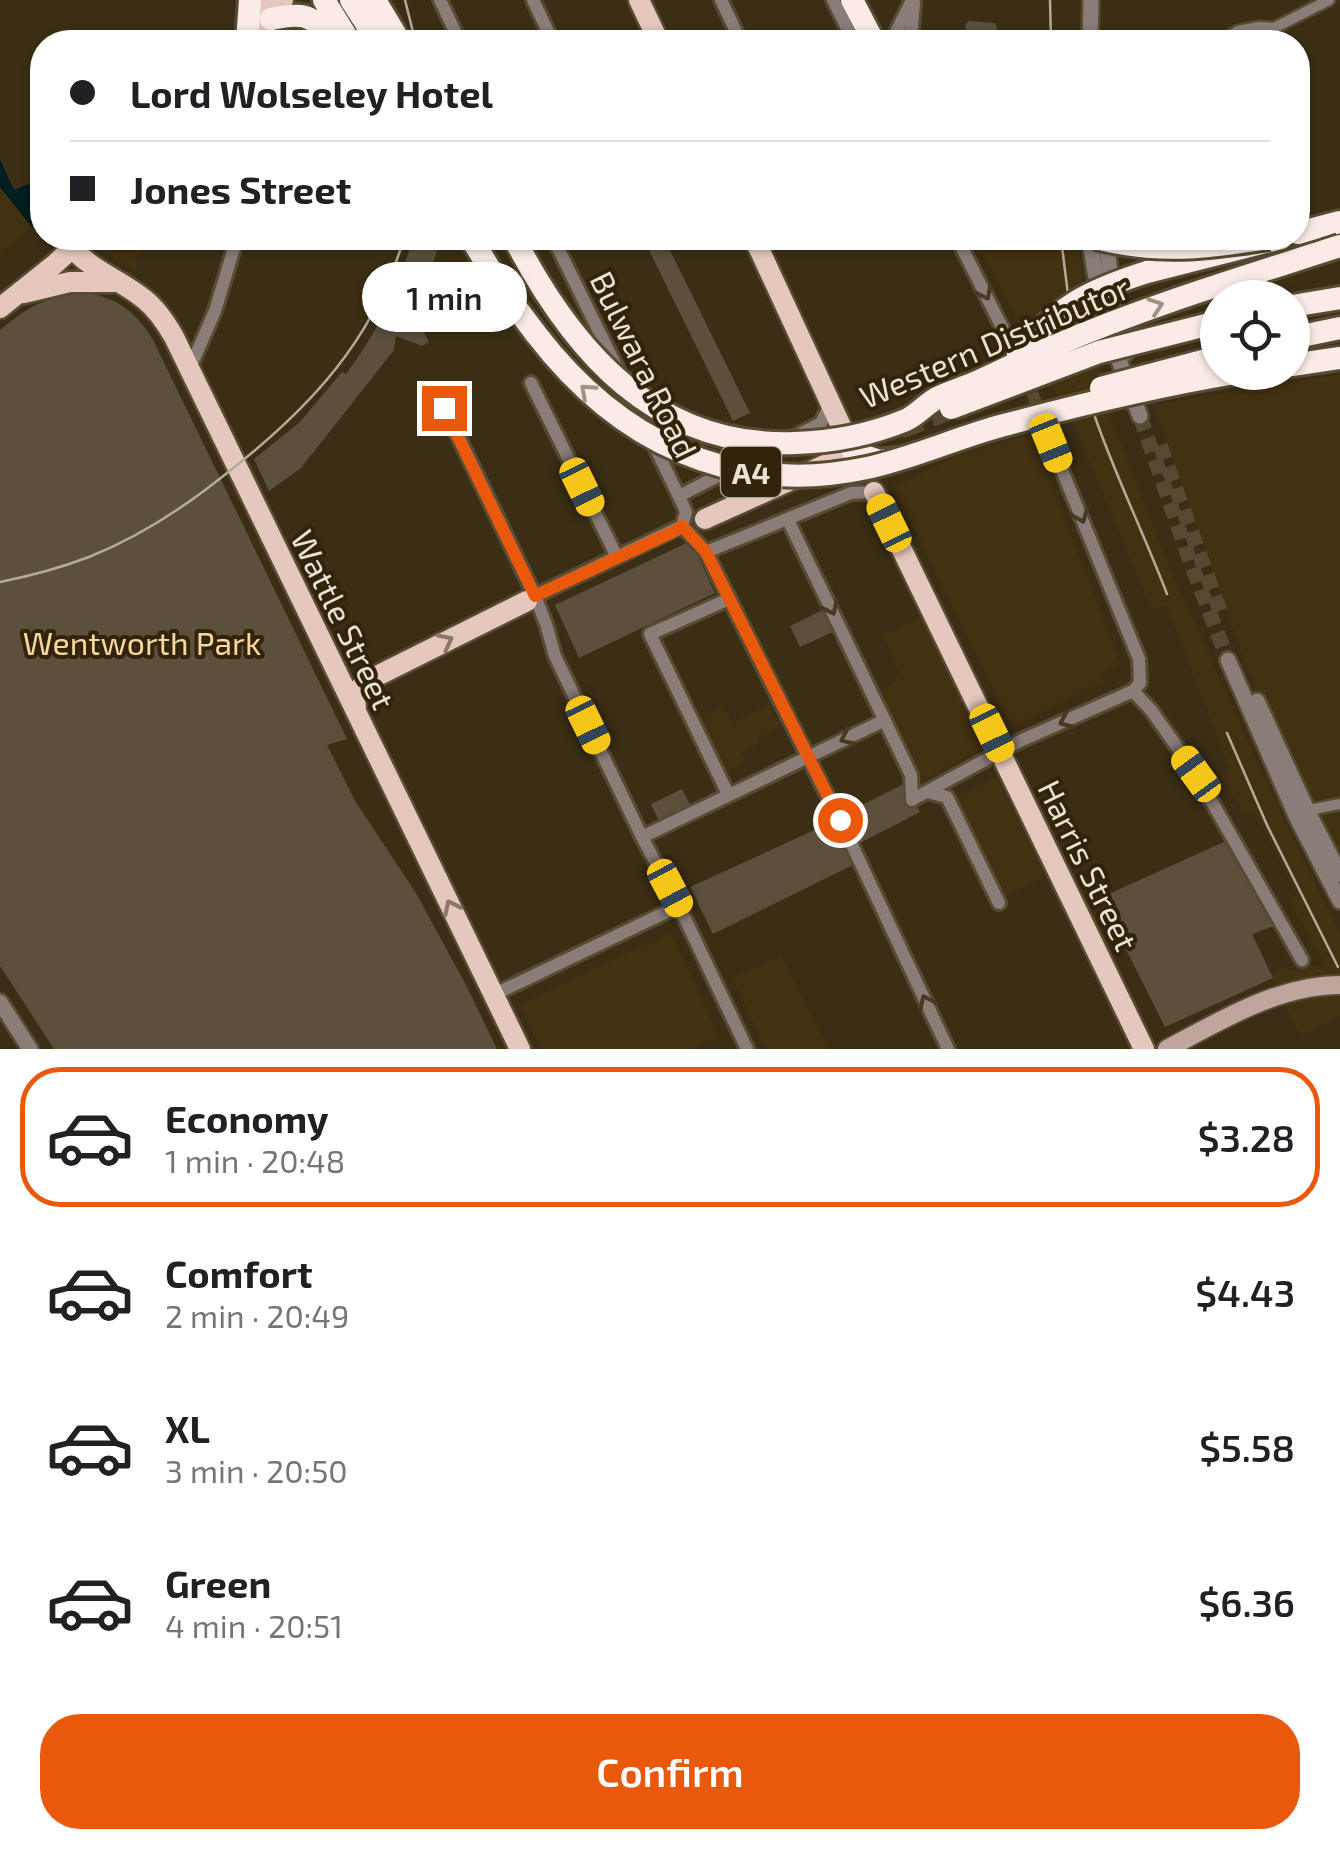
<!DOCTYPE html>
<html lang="en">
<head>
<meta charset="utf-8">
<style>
	body { margin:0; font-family:"Exo 2",sans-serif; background:#f6f6f6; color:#202124; height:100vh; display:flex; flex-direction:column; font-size:38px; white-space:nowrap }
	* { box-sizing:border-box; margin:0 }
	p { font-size:32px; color:#757577 }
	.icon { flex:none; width:55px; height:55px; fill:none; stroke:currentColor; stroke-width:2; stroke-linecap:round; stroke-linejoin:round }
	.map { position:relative; height:1049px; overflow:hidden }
	.side { display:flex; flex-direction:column; background:#fff; flex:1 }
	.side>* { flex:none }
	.banner { position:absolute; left:30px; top:30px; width:1280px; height:220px; border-radius:40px; box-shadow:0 2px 8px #0004; display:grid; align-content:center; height:220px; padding:0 40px; background:#fff }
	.controls { position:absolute; left:1200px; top:280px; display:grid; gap:20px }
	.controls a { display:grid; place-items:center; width:110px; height:110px; border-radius:50%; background:#fff; box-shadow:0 2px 8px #0004; font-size:50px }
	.end { position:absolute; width:45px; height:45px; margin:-22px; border:12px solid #ea580c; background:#fff; box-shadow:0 0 0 5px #fff }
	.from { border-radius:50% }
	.bubble { position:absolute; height:70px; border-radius:35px; background:#fff; box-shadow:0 2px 8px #0004; font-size:32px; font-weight:600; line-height:70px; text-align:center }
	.car { position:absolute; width:30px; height:60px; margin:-30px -15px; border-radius:12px; box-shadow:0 0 8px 2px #0007; background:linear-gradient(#f5c518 24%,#345 0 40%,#f5c518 0 76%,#345 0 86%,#f5c518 0) }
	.banner b { display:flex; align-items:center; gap:35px; height:95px; font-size:38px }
	.banner b+b { border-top:2px solid #e0e0e0 }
	.banner i { width:25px; height:25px; background:#202124 }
	ul { padding:18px 0 0; list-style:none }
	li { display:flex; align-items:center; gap:30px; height:140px; margin:0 20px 15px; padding:0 20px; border:5px solid transparent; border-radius:40px }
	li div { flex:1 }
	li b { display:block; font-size:38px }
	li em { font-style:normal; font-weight:600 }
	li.selected { border-color:#ea580c }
	li>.icon { width:90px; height:90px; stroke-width:1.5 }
	.button { display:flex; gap:20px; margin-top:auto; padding:20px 40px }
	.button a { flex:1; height:115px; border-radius:40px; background:#ea580c; color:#fff; font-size:40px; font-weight:600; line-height:115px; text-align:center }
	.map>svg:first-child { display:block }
	.built { fill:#433211 }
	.green { fill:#5c503d }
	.water { fill:#001d20 }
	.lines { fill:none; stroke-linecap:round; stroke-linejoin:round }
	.minor-tunnel { stroke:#554931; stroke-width:12; stroke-dasharray:12 6; stroke-linecap:butt }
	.tertiary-tunnel { stroke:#554931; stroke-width:15; stroke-dasharray:15 8; stroke-linecap:butt }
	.motorway-tunnel { stroke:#554931; stroke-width:22; stroke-dasharray:22 11; stroke-linecap:butt }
	.pedestrian-casing { stroke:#574b33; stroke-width:15 }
	.minor-casing { stroke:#574b33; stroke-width:18 }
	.tertiary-casing { stroke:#574b33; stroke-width:20 }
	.secondary-casing { stroke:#574b33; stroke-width:22 }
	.primary-casing { stroke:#574b33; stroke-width:25 }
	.motorway-casing { stroke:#574b33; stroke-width:28 }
	.pedestrian { stroke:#8a7c77; stroke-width:10 }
	.minor { stroke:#8a7c77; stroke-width:12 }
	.tertiary { stroke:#8a7c77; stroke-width:15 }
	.secondary { stroke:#bea69e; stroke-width:18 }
	.primary { stroke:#e6c7bd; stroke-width:20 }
	.motorway { stroke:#faebe6; stroke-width:22 }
	.tram { stroke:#b3aa98; stroke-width:2.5 }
	.motorway-bridge-casing { stroke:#574b33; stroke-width:28; stroke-linecap:butt }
	.motorway-bridge { stroke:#faebe6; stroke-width:22 }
	.oneway { stroke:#473a25 }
	.oneway2 { stroke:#a09183 }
	.oneway3 { stroke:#8c7664 }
	.route { stroke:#ea580c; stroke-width:12 }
	.labels { text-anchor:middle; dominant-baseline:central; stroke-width:8; stroke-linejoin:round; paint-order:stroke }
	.shield { fill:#31240a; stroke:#b2a997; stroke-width:2.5 }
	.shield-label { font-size:30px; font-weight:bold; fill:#eae2d3 }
	.street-label { font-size:32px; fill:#eae2d3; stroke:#31240a }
	.park-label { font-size:32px; fill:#f7d7a0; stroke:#31240a }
</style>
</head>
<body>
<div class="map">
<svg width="1340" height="1049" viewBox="0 0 1340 1049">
	<rect width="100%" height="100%" fill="#3b2e14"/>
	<path class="built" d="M0,187L32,228L0,254Z
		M109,238H155L136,258V270L112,258L107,250Z
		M974,238H1077L1082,282L1110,415L1165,557L1276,803L1340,933V1016L1300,1036L1271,975L1287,967L1290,971L1310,965H1326L1288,899L1297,895L1254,811L1244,813L1220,775L1230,769L1166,606L1151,609L1076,429Z
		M1340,374V856L1291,764L1243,657L1154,405Z
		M1032,434L1121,665L1101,673L1104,683L1078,692L1075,690L1076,695L1018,724L1008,720L894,487L959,455Z
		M923,615L987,746L921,782L876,693L895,681L899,672L882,635Z
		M769,705L780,727L759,738L760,742L742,753L746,761L724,772L699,718L723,706L732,723Z
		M997,777L1046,876L1001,898L953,799Z
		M671,934L719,1036L691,1049H541L520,1005L629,952Z
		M782,956L829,1049H766L732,977Z"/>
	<path class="green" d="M969,21L994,23L997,27L996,42H964L966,24Z
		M413,238H435L440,243L422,292L408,302L429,342L422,346L396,336L394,350L301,468L269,491L254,459L300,422L342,372L346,374C378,332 398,288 413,238Z
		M643,238H664L750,413L733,421Z
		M88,293C119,299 135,312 152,338L347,739L327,745L355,801L416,893L467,987L497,1049H54L0,966V330C30,305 49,295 88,293Z
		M691,541L715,593L579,658L555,605Z
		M823,610L833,632L800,647L790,626Z
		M906,783L920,812L858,844L844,814Z
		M682,789L692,808L660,823L651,804Z
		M832,822L853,865L713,934L690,887Z
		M1226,841L1277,925L1252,934L1273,978L1165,1027L1100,898Z"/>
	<path class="water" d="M0,160L14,190L33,182L42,200V219L32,227L0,187Z"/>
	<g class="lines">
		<path class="minor-tunnel" d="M1026,376L1042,419"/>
		<path class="tertiary-tunnel" d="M1140,416L1191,564L1228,660
			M1160,445L1220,611"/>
		<path class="motorway-tunnel" d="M900,428L968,402"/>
		<defs>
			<path id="pedestrian" d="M1220,42L1238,31L1259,27L1274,28L1329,0
				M1314,809L1340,804"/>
			<path id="minor" d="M440,0L460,42
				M533,0L553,42
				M721,0L741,42
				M833,0L854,42
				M891,42L912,0
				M904,42L912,28L914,2
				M553,238L618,370
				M957,238L1013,349
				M190,368L215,311L237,238
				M531,383L617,557
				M629,393L683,505L686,512L682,526
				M444,407L535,596L546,624L555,656L642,837L679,906L747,1049
				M1044,426L1139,659L1140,683L1133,691
				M679,496L821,423L828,409L829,402
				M788,520L911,775L912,800L920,795
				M682,526L706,552L713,566L852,845L948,1049
				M706,552L851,493L874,492
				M535,596L682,526
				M1133,691L1151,710L1196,774L1302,960
				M927,792L947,797L999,903
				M728,794L650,634L729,599
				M915,798L1022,740L1133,691
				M642,837L885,720
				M493,995L679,906"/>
			<path id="tertiary" d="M1090,42L1091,0
				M1091,246C1098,306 1118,360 1140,416
				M1107,249L1115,308L1126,353
				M1228,660L1297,818L1340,901
				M1257,701L1308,812L1340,874
				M0,1002L30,1049"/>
			<path id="secondary" d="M1167,1049C1220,1021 1278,985 1340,985"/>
			<path id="primary" d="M639,0L659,42
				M253,31L264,0
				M254,42L283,0
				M73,249C93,271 121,280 144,299C157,309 166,323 174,337L520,1049
				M24,293L70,282H114
				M0,308L55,264L83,238
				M874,492L1144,1049
				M705,519L853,452L754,238
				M356,711C355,698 356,691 365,682L527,601"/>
			<path id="motorway" d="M324,0L350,42
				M351,0L378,42
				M375,0L400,42
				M852,0L874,42
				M271,19C298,13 314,12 328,39
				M247,42L250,0
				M1298,233L1340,222
				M471,238L502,289L536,334
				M1147,272L1281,238
				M1292,306L1340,298
				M1292,338L1340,328
				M1292,365L1340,358
				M853,452L879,461L896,459"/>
		</defs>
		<use href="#pedestrian" class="pedestrian-casing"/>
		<use href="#minor" class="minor-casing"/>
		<use href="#tertiary" class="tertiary-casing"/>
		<use href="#secondary" class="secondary-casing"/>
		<use href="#primary" class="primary-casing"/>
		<use href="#motorway" class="motorway-casing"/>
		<use href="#pedestrian" class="pedestrian"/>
		<use href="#minor" class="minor"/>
		<use href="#tertiary" class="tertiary"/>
		<use href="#secondary" class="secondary"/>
		<use href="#primary" class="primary"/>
		<use href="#motorway" class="motorway"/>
		<path class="tram" d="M405,0L413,32
			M1050,0L1051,42
			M1061,238L1072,327
			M1095,417C1116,477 1144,534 1167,594
			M0,582C30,576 60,568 89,557C139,537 185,507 227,473C309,409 374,340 404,238
			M1227,733L1267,825L1338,967"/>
		<defs>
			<path id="motorway-bridge" d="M514,238C573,352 656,448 795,443C832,442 872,434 906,420C917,415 926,404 937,398C948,392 960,389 972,384C1000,372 1026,358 1054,346C1147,306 1244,277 1340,246
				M1096,238C1158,254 1207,248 1269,238
				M536,334C618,441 731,497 867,468C914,458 958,437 1004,425C1082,404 1162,385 1241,372
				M1018,354C1056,307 1090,290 1147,272
				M1101,388L1218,357
				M951,408L1099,352L1218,322"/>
		</defs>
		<use href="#motorway-bridge" class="motorway-bridge-casing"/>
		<use href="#motorway-bridge" class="motorway-bridge"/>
	</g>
	<defs><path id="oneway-chevron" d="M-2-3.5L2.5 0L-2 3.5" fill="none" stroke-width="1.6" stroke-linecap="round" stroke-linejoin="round" transform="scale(2.5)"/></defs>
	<g class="oneway">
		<use href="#oneway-chevron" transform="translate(985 293) rotate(63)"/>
		<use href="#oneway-chevron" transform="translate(1081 516) rotate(68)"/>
		<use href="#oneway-chevron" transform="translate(831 608) rotate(64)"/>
		<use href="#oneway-chevron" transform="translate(1066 721) rotate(156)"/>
		<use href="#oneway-chevron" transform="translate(847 738) rotate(155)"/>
		<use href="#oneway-chevron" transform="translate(926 1002) rotate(-115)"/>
	</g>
	<g class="oneway2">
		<use href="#oneway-chevron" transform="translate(1156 306) rotate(-19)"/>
		<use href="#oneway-chevron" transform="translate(587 391) rotate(-138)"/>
	</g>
	<g class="oneway3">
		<use href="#oneway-chevron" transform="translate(446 641) rotate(-27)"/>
		<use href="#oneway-chevron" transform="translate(451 907) rotate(-116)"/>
	</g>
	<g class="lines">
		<path class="route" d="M444,408L535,596L675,531L682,526L706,552L840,820"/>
	</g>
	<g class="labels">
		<rect class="shield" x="721" y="447" width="60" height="50" rx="8"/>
		<g class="shield-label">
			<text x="751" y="472">A4</text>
		</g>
		<g class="street-label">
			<text transform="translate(994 341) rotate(-23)">Western Distributor</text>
			<text transform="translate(645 364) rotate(64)">Bulwara Road</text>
			<text transform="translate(344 619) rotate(64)">Wattle Street</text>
			<text transform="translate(1089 865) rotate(64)">Harris Street</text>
		</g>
		<g class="park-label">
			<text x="142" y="642">Wentworth Park</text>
		</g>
	</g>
</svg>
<div class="controls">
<a><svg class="icon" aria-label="locate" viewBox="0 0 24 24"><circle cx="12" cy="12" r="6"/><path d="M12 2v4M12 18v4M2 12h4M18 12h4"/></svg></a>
</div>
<i class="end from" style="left:840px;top:820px"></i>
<i class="end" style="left:444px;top:408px"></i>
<div class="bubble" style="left:362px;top:262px;width:165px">1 min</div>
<i class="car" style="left:1051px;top:443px;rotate:158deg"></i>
<i class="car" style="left:582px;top:487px;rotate:154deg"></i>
<i class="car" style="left:889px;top:523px;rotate:334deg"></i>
<i class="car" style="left:588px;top:725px;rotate:154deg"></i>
<i class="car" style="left:992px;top:733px;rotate:154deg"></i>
<i class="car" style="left:1196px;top:774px;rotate:324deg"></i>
<i class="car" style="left:670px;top:888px;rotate:152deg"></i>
<div class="banner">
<b><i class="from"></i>Lord Wolseley Hotel</b>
<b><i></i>Jones Street</b>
</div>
</div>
<section class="side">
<ul>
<li class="selected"><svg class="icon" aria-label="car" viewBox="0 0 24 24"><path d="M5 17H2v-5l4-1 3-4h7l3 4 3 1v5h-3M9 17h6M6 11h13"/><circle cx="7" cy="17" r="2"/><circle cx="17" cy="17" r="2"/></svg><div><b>Economy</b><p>1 min · 20:48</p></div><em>$3.28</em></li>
<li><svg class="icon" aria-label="car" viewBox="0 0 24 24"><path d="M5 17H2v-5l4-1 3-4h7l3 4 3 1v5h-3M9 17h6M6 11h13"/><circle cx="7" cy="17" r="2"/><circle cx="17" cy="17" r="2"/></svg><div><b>Comfort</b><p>2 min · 20:49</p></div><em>$4.43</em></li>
<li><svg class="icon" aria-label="car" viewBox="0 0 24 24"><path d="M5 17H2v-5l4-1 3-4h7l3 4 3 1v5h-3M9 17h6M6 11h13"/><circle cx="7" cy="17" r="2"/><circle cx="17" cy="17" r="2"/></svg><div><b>XL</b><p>3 min · 20:50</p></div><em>$5.58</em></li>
<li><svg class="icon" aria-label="car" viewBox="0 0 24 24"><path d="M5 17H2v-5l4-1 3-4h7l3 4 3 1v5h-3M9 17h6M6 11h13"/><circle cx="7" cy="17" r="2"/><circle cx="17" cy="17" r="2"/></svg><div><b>Green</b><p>4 min · 20:51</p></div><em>$6.36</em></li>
</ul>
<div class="button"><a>Confirm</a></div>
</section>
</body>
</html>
